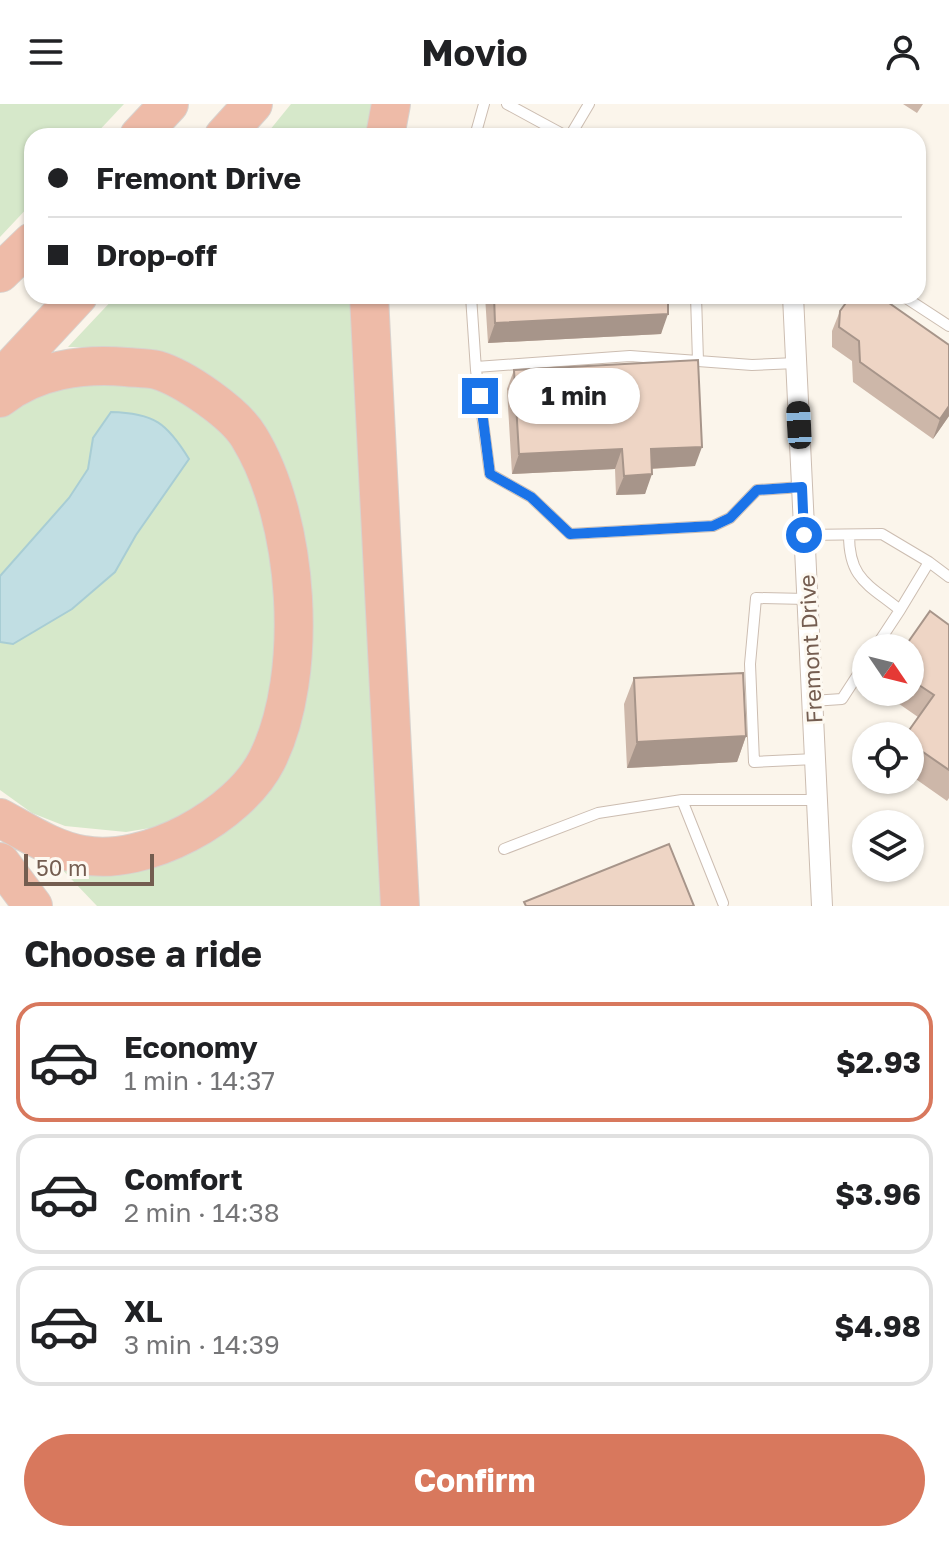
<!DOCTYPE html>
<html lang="en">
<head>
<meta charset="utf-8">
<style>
	body { margin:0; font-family:"Golos Text",sans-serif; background:#f6f6f6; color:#202124; height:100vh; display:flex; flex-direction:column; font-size:30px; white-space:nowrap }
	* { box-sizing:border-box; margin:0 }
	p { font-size:26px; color:#757577 }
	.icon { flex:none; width:44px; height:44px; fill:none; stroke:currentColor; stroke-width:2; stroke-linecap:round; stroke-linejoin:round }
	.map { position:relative; height:802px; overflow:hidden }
	.side { display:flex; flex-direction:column; background:#fff; flex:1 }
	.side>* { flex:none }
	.guide { position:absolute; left:24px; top:24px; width:902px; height:176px; border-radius:24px; box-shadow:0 2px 6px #0004; display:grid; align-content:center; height:176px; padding:0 24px; background:#fff }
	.needle { width:52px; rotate:125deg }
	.tools { position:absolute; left:852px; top:530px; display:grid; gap:16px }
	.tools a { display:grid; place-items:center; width:72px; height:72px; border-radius:50%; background:#fff; box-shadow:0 2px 6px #0004; font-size:40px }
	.scale { position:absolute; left:24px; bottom:20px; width:130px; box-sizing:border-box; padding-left:8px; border:4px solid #745d50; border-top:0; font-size:22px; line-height:28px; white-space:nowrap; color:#745d50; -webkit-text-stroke:6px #fdf9f1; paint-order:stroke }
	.end { position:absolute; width:36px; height:36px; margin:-18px; border:10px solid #1a73e8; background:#fff; box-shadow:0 0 0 4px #fff }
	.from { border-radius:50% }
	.bubble { position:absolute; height:56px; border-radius:28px; background:#fff; box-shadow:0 2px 6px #0004; font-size:26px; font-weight:700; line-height:56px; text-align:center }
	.car { position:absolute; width:24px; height:48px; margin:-24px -12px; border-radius:10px; box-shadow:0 0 6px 2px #0007; background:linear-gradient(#222 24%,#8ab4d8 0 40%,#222 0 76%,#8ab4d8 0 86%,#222 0) }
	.guide b { display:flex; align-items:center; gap:28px; height:76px; font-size:30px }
	.guide b+b { border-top:2px solid #e0e0e0 }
	.guide i { width:20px; height:20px; background:#202124 }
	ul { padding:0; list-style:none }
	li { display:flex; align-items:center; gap:24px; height:120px; margin:0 16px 12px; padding:0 8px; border:4px solid #e0e0e0; border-radius:24px }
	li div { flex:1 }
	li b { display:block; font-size:30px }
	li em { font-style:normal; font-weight:700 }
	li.active { border-color:#d8785d }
	li>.icon { width:72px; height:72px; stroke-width:1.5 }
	h2 { padding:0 24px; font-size:36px; line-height:96px }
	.button { display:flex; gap:16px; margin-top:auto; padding:16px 24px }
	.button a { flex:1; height:92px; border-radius:48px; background:#d8785d; color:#fff; font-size:32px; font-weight:700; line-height:92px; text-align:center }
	header { display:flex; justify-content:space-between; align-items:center; height:104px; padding:0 24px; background:#fff; font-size:36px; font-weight:700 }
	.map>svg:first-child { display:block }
	.green { fill:#d6e8ca }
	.water { fill:#c1dee3; stroke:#a8cdd4; stroke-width:2 }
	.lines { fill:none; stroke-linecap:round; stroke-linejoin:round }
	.service-casing { stroke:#ccbdb1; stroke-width:12 }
	.minor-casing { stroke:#ccbdb1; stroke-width:22 }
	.motorway-casing { stroke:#d8d2ce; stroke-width:40 }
	.service { stroke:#fff; stroke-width:10 }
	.minor { stroke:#fff; stroke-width:20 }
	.motorway { stroke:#eebba8; stroke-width:38 }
	.wall { fill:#cdb7a9 }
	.shaded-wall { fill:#a7958a }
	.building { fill:#eed5c5; stroke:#a7958a; stroke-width:2 }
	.route { stroke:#1a73e8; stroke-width:10 }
	.labels { text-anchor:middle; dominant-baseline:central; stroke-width:6; stroke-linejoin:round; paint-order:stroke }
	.street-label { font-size:22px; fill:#745d50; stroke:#fdf9f1 }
</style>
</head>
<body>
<header><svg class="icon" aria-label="menu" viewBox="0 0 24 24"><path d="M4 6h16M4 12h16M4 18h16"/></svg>Movio<svg class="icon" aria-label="person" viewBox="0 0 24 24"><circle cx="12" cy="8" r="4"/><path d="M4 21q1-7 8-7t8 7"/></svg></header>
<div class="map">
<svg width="949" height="802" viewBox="0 0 949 802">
	<rect width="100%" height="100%" fill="#fbf5eb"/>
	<path class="green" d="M0,0H124L94,32H32V99L0,133Z
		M291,0H387L382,32H265Z
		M116,192H367L398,802H97L54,757L135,750L271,665L281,359L112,243H68Z
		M156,273L237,324L288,481L265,638L210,699L156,723L126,728L65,722L32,709L0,686V309L36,283Z"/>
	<path class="water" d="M111,308C154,309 167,319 189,355L136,431L115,468L72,505L13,540L0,538V472L69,394L88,365L93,334Z"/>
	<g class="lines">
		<defs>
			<path id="service" d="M507,0L566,32
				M475,32L484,0
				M570,32L589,0
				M471,192L476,266L490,370L531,393L570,430L713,422L730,414L757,386L802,383
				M696,192L698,257
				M903,192L949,222
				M476,263L630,252L752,261L796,259
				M804,431L882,430L929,458L900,506
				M849,431C849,475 868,480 900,506L875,544
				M929,458L949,473
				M807,495L756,494L750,560L754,658L815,655
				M812,597L842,595L866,558
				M682,696L723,799
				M504,745L598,709L682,696H817"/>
			<path id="minor" d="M793,192L822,802"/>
			<path id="motorway" d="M139,32L169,0
				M224,32L253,0
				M385,32L391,0
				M0,169L32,138
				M369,192L400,802
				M0,276L78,192
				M0,294C35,266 83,259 126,263C136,264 147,264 157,266C184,274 235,309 249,333C299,414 310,570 267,656C239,712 145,763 83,751C53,746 26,728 0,714
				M0,758L33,802"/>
		</defs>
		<use href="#service" class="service-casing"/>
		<use href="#minor" class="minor-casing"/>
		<use href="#motorway" class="motorway-casing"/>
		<use href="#service" class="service"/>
		<use href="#minor" class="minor"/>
		<use href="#motorway" class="motorway"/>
	</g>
	<path class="wall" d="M903,0H923L917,9Z
		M485,192H668L661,230L488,239Z
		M840,207L949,312L933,335L853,278L852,257L832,243V227Z
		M514,266L695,362L652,365L645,390L616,391L615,365L512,370L507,285Z
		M949,521V694L947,697L910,671V632L918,613L882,588H910V544Z
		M634,574L746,632L737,658L627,664L624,600Z"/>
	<path class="shaded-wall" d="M668,210L661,230L488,239L495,219Z
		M949,302V312L933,335L940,315Z
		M702,343L695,362L644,365L651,345Z
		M622,345L615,365L512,370L519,350Z
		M652,370L645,390L616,391L624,372Z
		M746,632L737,658L627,664L637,638Z"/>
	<path class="building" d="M494,192H668V210L495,219Z
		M851,192H879L949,241V302L940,315L860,258L859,237L839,223L840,207Z
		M698,256L702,343L651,345L652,370L624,372L622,345L519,350L514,266Z
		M930,507L949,521V666L910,639V632H905L934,591L910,575V544H904Z
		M743,569L746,632L637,638L634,574Z
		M669,740L694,802H526L524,798Z"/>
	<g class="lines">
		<path class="route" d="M480,292L490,370L531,393L570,430L713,422L730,414L757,386L802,383L804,431"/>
	</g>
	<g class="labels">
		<g class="street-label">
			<text transform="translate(810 545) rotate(-93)">Fremont Drive</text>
		</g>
	</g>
</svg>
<div class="tools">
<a><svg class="needle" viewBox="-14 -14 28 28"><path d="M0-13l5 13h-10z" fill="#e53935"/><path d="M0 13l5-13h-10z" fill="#757577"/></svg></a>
<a><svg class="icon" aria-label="locate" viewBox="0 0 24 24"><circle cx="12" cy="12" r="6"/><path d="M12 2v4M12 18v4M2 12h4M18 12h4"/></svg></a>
<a><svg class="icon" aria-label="layers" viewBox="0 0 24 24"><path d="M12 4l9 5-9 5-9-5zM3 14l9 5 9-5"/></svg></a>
</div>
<div class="scale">50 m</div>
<i class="end from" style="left:804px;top:431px"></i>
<i class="end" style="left:480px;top:292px"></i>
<div class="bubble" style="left:508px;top:264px;width:132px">1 min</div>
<i class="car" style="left:799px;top:321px;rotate:357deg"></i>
<div class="guide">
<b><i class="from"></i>Fremont Drive</b>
<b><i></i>Drop-off</b>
</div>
</div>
<section class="side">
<h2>Choose a ride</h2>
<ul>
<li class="active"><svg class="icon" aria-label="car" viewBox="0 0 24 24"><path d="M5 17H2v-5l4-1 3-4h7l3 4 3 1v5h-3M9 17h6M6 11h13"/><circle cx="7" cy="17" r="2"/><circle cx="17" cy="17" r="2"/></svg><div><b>Economy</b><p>1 min · 14:37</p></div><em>$2.93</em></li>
<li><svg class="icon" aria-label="car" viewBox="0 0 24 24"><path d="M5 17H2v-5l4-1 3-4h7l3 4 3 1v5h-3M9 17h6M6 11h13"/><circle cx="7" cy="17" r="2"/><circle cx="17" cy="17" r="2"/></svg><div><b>Comfort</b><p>2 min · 14:38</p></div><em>$3.96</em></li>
<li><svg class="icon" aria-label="car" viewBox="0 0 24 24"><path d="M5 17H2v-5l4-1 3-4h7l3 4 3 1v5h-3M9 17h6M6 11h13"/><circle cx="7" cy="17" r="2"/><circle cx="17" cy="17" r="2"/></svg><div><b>XL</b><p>3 min · 14:39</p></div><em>$4.98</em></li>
</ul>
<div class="button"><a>Confirm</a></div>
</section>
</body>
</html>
